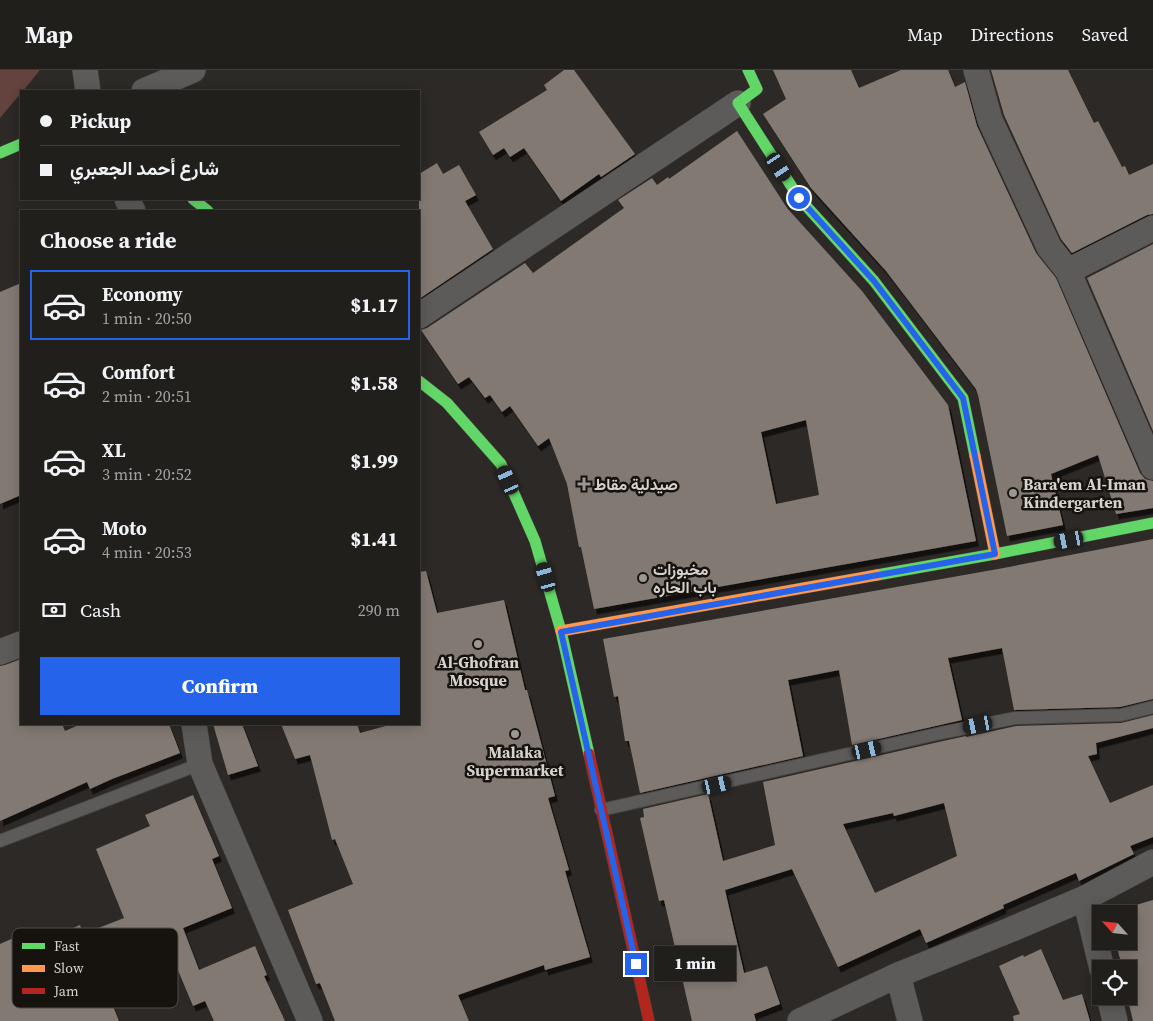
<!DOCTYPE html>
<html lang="en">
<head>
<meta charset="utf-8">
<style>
	body { margin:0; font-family:"Source Serif 4",Vazirmatn,serif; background:#2d2c29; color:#f1f3f6; height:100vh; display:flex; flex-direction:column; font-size:19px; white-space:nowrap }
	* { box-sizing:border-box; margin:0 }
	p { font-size:16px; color:#a2a2a3 }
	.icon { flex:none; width:28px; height:28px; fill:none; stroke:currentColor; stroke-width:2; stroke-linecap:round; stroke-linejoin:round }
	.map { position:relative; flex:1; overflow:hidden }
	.side { position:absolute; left:20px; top:140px; width:400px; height:515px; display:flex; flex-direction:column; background:#211f1c; border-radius:0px; box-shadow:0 2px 12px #0003,0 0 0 1px #3e3d3b }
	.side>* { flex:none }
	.hud { position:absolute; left:20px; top:20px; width:400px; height:110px; border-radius:0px; box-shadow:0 2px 12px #0003,0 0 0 1px #3e3d3b; display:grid; align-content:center; height:110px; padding:0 20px; background:#211f1c }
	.needle { width:32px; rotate:297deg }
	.tools { position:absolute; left:1092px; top:835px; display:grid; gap:10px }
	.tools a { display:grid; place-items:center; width:45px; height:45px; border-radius:0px; background:#211f1c; box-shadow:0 2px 12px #0003,0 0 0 1px #3e3d3b; font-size:25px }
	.end { position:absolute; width:22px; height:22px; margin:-11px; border:6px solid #2563eb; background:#fff; box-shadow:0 0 0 2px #fff }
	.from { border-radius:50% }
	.bubble { position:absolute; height:35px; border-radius:0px; background:#211f1c; box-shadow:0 2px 12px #0003,0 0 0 1px #3e3d3b; font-size:16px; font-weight:800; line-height:35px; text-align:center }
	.car { position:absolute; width:15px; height:30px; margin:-15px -8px; border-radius:6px; box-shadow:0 0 4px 1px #0007; background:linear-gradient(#222 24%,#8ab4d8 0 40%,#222 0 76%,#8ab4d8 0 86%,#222 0) }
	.hud b { display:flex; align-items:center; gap:18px; height:48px; font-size:19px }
	.hud b+b { border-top:1px solid #3e3d3b }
	.hud i { width:12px; height:12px; background:#f1f3f6 }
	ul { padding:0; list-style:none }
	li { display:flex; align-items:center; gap:15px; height:70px; margin:0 10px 8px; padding:0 10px; border:2px solid transparent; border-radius:0px }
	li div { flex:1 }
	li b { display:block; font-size:19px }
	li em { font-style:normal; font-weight:800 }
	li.active { border-color:#2563eb }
	li>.icon { width:45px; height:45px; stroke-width:1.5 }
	h2 { padding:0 20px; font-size:22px; line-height:60px }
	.pay { display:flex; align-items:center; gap:12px; height:55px; padding:0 20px; font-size:19px }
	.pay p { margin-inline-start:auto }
	.button { display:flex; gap:10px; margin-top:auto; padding:10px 20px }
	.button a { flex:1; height:58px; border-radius:0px; background:#2563eb; color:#fff; font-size:20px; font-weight:800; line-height:58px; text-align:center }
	header { display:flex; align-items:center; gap:30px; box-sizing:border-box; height:70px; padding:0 25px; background:#211f1c; border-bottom:1px solid #3e3d3b }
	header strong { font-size:24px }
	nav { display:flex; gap:28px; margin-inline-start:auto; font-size:18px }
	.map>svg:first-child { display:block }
	.green { fill:#64423d }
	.building { fill:#837973; fill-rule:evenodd; filter:url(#shadow) }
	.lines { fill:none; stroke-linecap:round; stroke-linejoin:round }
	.lane-casing { stroke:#464441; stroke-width:14 }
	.street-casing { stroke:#464441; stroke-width:26 }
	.fast-casing { stroke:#464441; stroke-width:12 }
	.slow-casing { stroke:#464441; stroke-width:12 }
	.jam-casing { stroke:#464441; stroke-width:12 }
	.lane { stroke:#5c5b59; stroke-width:12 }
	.street { stroke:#5c5b59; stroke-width:25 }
	.fast { stroke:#63d668; stroke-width:11 }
	.slow { stroke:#ff974d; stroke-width:11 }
	.jam { stroke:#b3261e; stroke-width:11 }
	.route { stroke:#2563eb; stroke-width:6 }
	.poi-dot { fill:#9a9692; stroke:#16130f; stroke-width:2 }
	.labels { text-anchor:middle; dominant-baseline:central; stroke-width:5; stroke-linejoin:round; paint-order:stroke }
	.poi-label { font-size:16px; font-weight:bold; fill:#d6d1cc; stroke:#16130f; text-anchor:start }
	.key { fill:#16130f; stroke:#504c48; stroke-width:1 }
	.key-label { font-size:14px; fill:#d6d1cc }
</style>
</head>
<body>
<header>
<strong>Map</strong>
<nav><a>Map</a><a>Directions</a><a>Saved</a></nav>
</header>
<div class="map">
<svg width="1153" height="951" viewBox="0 0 1153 951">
	<defs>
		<filter id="shadow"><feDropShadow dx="3" dy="5.5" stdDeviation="0" flood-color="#0009"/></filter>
	</defs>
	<rect width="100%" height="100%" fill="#2c2926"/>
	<path class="green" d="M0,0H40L23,21H21V23L0,48Z"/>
	<path class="building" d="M564,0H574L635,84L601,107L599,104L561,131L524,78L510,87L504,78L493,85L479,62L547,20L544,15Z
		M773,0H851L859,18L901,0H948L955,17L965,12L977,56L1036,183L1056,208L1140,403L1145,409L1153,411V438L1116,444L1098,385L1051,404L1063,455L1007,466L978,325L976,319L886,201L811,118L763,44L786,29Z
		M991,0H1068L1094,53L1098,51L1122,97L1125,96L1129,105L1153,94V144L1147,145L1072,183L1061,169L1004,45Z
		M737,61L787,138L862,221L948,335L976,471L594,539L581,477H579L567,414L549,368L538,376L510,336L502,342L490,325L485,328L469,307L458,314L421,260L427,258L525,193L533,203L624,138L618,130L652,108L657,115L668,107L669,109ZM806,350L819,425L776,434L761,362Z
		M437,93L443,104L459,95L476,125L465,131L493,179L419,229V104Z
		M1153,174V361L1087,208Z
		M21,213V425L0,434V222Z
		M1153,469V629L1120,637L1014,640L1002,578L948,588L962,650L852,675L839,600L788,610L803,686L640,723L629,671H625L618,626L614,627L603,569L998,499Z
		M426,501L437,543L504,530L525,620H527L555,726L548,728L569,800L565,801L590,887L545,900L544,895L458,925L469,951H335L320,913L316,914L288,840L353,814L335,769L332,770L310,685L295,689L281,654H357L360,663L393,654H419V502Z
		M21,589V654H62L65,661L81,654H169L180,683L112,709L90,719L87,712L0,751V596L5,595Z
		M1153,645V658L1096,673L1097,684L1088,686L1110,733L1153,715V767L1130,776L1134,784L1079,811L1076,803L1003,835L1004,838L926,873L920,859L838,897L792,799L725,820L744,903L767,896L780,934L754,944L756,951H692L664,830L659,831L640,748L644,747L643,739L708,724L723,791L775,775L763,712L943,671L966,666V667L1016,656L1121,653ZM944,733L957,786L875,823L843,754L893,743L894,746Z
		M213,654H242L258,696L228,705Z
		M193,725L219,786L212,789L232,838L183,858L199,900L255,876L267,905L264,906L285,951H214L205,931L193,936L167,874L98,900L119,951H0V874L18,866L24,879L80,855L83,864L124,848L96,779L150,756L145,745Z
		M1153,830V951H1133L1127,926H1130L1129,922V899H1123L1115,871H1129V844H1108V843Z
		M1041,879L1063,930L1082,924L1090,951H1014L1013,946L1020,944L999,896L1023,885L1024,887Z"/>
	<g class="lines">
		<defs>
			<path id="lane" d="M601,740L941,663L1015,648L1121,645L1153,637
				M0,771L200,694"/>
			<path id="street" d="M85,0L88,21
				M976,0L990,50L1049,177L1068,201L1153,397
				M144,21L193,0
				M127,129L133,141
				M1068,201L1153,158
				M419,246L738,33
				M0,582L21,574
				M194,654L200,694L310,951
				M1085,828L1102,899
				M898,905L910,951
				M1109,926L1115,951
				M800,951L898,905L1005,862L1085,828L1153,792"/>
			<path id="fast" d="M748,0L757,19L738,33L799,128L874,211L963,328L975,386
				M0,83L21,74
				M193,129L208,141
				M419,311L447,333L501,394L535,471L561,561L589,684
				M877,505L995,484L1153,453"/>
			<path id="slow" d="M975,386L995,484
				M561,561L877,505"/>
			<path id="jam" d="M589,684L649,951"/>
		</defs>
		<use href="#lane" class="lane-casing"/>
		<use href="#street" class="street-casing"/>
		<use href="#fast" class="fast-casing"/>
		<use href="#slow" class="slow-casing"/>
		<use href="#jam" class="jam-casing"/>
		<use href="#lane" class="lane"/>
		<use href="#street" class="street"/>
		<use href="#fast" class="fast"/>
		<use href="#slow" class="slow"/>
		<use href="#jam" class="jam"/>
	</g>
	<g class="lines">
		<path class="route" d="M636,894L561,562L995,484L963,328L874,211L799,128"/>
	</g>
	<g class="poi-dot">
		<path d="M581.5 406.5h5v5h5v5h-5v5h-5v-5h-5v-5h5z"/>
		<circle cx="1013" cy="423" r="5"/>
		<circle cx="643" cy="508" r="5"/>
		<circle cx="478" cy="574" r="5"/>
		<circle cx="515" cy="664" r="5"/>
	</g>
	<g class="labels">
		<g class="poi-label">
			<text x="594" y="414">صيدلية مقاط</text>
			<text x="1023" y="414">Bara'em Al-Iman<tspan x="1023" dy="18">Kindergarten</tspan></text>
			<text x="653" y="499">مخبوزات<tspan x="653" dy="18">باب الحاره</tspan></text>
			<text x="478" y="592" text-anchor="middle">Al-Ghofran<tspan x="478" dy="18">Mosque</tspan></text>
			<text x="515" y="682" text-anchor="middle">Malaka<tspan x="515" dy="18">Supermarket</tspan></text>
		</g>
	</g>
	<rect x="12" y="858" width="166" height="80" rx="8" class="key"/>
	<rect x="22" y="873" width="23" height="6" fill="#63d668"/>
	<rect x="22" y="895" width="23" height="7" fill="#ff974d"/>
	<rect x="22" y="918" width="23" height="6" fill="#b3261e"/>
	<g class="key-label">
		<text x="54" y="881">Fast</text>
		<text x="54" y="903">Slow</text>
		<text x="54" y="926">Jam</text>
	</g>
</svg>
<div class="tools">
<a><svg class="needle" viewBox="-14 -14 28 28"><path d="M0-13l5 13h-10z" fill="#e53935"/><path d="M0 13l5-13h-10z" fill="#a2a2a3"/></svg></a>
<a><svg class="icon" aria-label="locate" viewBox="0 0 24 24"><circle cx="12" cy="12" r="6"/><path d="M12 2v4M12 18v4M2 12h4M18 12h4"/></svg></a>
</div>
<i class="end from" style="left:799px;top:128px"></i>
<i class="end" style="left:636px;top:894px"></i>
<div class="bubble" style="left:654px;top:876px;width:82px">1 min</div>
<i class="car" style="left:779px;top:97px;rotate:147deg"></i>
<i class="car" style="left:508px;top:410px;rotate:336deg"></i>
<i class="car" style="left:1069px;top:470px;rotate:259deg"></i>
<i class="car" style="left:546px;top:507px;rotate:344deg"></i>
<i class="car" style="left:978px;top:655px;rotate:258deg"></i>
<i class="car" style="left:867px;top:680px;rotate:77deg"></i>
<i class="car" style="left:717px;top:715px;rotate:77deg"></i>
<div class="hud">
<b><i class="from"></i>Pickup</b>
<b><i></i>شارع أحمد الجعبري</b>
</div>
<section class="side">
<h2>Choose a ride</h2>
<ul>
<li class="active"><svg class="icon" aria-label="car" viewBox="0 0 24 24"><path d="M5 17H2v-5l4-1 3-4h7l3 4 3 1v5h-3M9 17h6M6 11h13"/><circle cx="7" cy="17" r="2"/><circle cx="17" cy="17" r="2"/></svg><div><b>Economy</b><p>1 min · 20:50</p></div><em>$1.17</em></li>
<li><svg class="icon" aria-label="car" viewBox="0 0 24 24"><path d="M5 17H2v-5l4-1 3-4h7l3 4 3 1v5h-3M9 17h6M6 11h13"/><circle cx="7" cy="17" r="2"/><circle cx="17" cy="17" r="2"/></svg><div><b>Comfort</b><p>2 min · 20:51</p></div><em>$1.58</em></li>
<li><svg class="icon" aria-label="car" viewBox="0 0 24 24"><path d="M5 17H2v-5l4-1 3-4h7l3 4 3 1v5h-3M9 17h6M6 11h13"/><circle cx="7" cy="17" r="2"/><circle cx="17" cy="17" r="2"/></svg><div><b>XL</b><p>3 min · 20:52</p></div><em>$1.99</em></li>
<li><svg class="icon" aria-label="car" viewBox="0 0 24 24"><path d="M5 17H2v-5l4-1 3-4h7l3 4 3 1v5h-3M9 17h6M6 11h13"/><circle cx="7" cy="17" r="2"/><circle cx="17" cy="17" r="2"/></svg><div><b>Moto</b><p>4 min · 20:53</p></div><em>$1.41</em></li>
</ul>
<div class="pay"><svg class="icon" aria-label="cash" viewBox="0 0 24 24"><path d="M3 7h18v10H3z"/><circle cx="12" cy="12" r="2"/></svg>Cash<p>290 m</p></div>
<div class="button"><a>Confirm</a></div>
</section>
</div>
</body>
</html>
